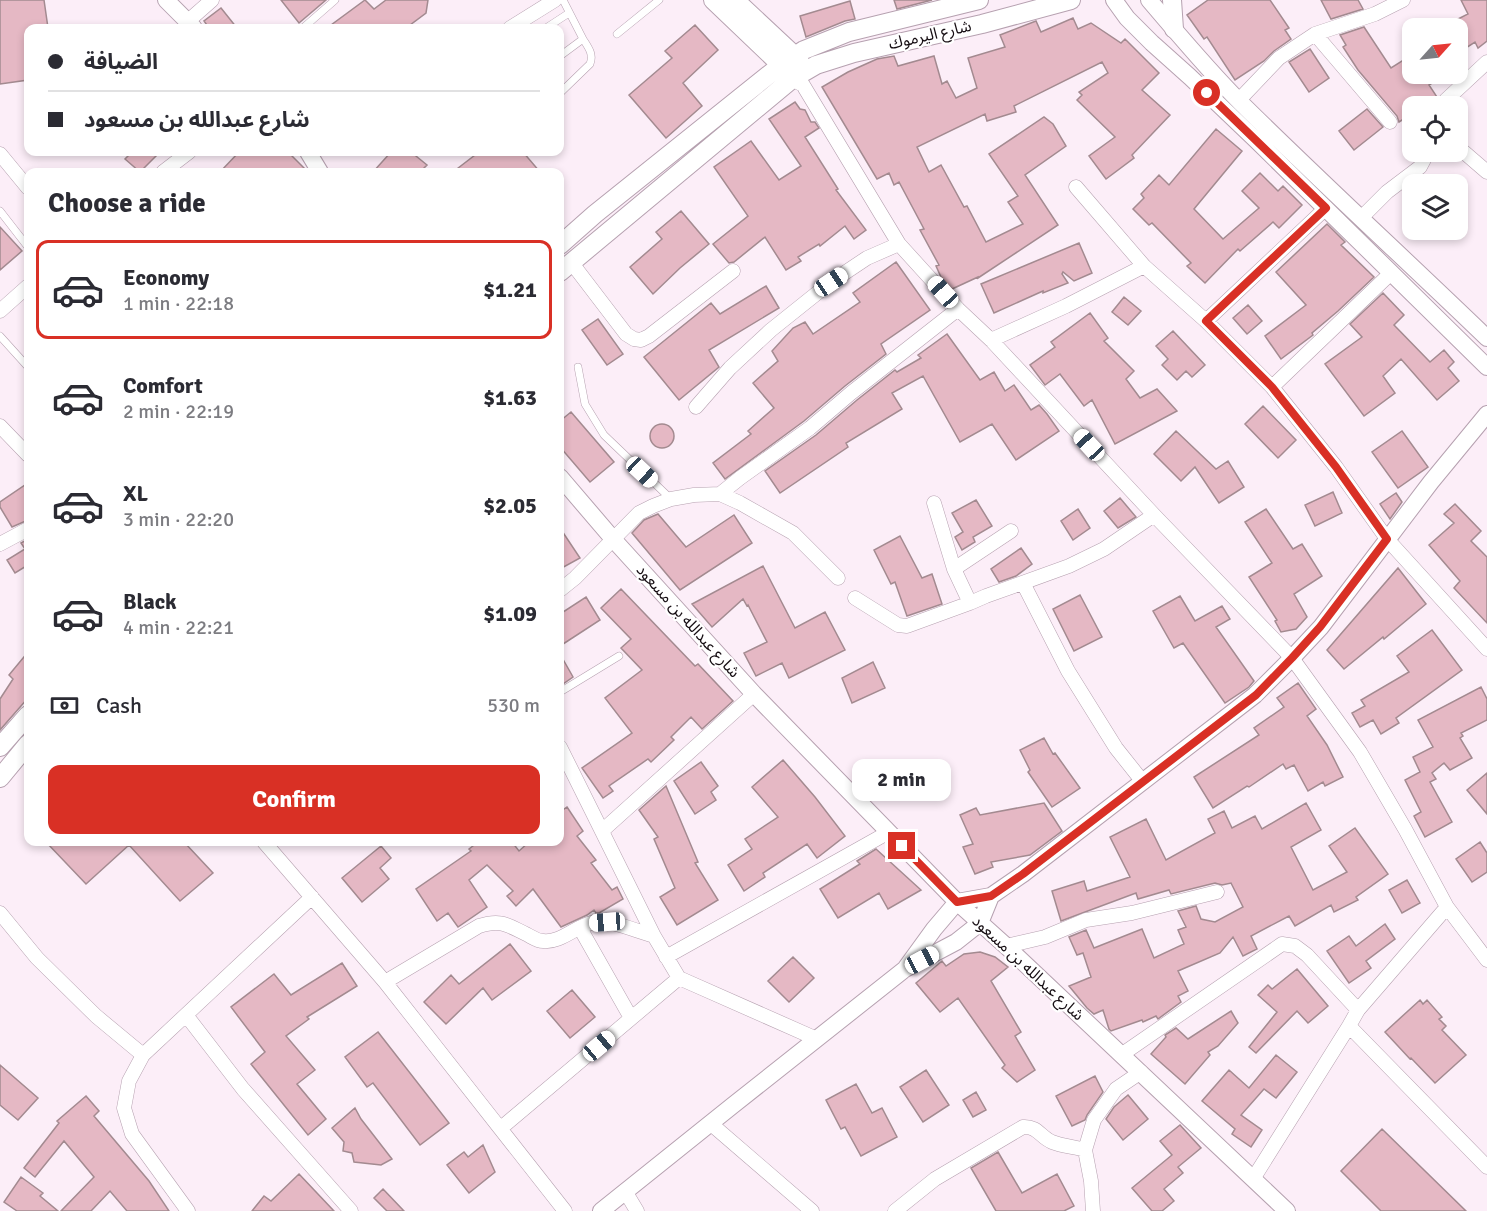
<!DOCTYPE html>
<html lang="en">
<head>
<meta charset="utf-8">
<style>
	body { margin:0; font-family:Signika,"Noto Sans Arabic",sans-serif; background:#f7f7f7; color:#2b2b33; height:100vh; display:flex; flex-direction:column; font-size:22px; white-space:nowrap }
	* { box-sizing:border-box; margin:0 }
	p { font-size:20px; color:#7c7c81 }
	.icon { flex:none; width:33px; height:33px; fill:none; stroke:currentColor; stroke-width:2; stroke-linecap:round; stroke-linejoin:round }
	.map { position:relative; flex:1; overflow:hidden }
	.details { position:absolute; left:24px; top:168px; width:540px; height:678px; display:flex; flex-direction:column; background:#fff; border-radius:12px; box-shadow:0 3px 9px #0003 }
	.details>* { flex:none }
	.guide { position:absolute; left:24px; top:24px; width:540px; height:132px; border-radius:12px; box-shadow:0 3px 9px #0003; display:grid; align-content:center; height:132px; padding:0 24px; background:#fff }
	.needle { width:39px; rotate:63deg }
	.controls { position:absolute; left:1402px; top:18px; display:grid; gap:12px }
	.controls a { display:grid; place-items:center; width:66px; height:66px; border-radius:12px; background:#fff; box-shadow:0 3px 9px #0003; font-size:30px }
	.end { position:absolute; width:27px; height:27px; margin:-14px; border:8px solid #d93025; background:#fff; box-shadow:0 0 0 3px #fff }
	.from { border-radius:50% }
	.bubble { position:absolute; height:42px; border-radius:12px; background:#fff; box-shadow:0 3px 9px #0003; font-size:20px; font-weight:800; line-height:42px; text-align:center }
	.car { position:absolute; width:18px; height:36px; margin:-18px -9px; border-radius:8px; box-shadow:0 0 4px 2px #0007; background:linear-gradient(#fff 24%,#345 0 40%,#fff 0 76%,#345 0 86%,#fff 0) }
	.guide b { display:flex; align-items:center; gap:21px; height:57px; font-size:22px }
	.guide b+b { border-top:2px solid #e1e1e2 }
	.guide i { width:15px; height:15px; background:#2b2b33 }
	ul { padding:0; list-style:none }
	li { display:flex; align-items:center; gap:18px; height:99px; margin:0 12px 9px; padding:0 12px; border:3px solid transparent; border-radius:12px }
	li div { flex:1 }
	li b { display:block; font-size:22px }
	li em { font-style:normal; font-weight:800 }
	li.selected { border-color:#d93025 }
	li>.icon { width:54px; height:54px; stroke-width:1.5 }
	h2 { padding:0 24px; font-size:27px; line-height:72px }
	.pay { display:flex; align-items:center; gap:15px; height:66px; padding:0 24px; font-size:22px }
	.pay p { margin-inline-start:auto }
	.primary-button { display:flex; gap:12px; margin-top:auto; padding:12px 24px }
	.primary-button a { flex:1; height:69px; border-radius:12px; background:#d93025; color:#fff; font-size:24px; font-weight:800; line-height:69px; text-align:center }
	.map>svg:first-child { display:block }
	.building { fill:#e5b8c4; stroke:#a38a90; stroke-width:1.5 }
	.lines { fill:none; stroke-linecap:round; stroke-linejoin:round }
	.service-casing { stroke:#b6a1b0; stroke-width:8 }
	.minor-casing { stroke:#b6a1b0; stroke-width:15 }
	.tertiary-casing { stroke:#b6a1b0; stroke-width:18 }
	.secondary-casing { stroke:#b6a1b0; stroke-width:20 }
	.service { stroke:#fff; stroke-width:7 }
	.minor { stroke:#fff; stroke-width:14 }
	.tertiary { stroke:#fff; stroke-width:16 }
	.secondary { stroke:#fff; stroke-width:18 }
	.route { stroke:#d93025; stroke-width:8 }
	.labels { text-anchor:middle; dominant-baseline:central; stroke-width:4.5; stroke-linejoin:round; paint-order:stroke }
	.street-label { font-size:16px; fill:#150d12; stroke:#fff }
</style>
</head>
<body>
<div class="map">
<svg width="1487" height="1211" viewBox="0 0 1487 1211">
	<rect width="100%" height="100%" fill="#fceef8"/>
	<path class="building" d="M0,0H44L48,28H28V80L0,84Z
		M281,0H326L299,23Z
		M365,0L374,9L386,0H428L426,13L406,28H327Z
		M894,0H932L897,9Z
		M1208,0H1270L1289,28L1285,30L1291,39L1274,51L1264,61L1235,80L1207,37L1204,39L1187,15Z
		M1321,0H1358L1363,9L1331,19Z
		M1461,0H1487V41L1478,48L1475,42L1458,53V19L1468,14Z
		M850,1L855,19L845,21L806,37L800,16Z
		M221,8L237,28H209L204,21Z
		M1073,18L1078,29L1091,23L1121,43L1125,39L1159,73L1142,90L1170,115L1132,155L1134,158L1106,179L1089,156L1115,137L1077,100L1082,95L1079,92L1108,73L1102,62L1014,106L1016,112L987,121L985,114L917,147L929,172L941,165L964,207L967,206L986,242L1023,224L1008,202L1018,196L989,154L1044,117L1053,124L1066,146L1025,175L1058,225L978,278V277L952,289L941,277L936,266L939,265L920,230L924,229L899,182L894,185L889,173L877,179L822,87L848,72L877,59L894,56L898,66L934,56L942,84L947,81L956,98L977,88L968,58L1005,47L1000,35L1036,21L1041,32Z
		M695,25L718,50L683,83L702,106L666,138L629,95L672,58L665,51Z
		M1364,27L1391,68L1413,54V74H1446L1429,85L1437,97L1435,102L1428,106H1413V113L1399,122L1397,116L1358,70L1343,47L1346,45L1340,35Z
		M1310,49L1329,78L1309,92L1289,62Z
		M795,102L800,109L805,110L811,122H815L819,128L805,137L838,189L836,190L866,230L854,239L845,226L820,246L819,244L798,257L801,261L786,270L765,237L734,262L729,263L713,244L748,216L714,167L751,141L779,180L801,166L769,119Z
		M1367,109L1383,127L1354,150L1339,131Z
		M1216,129L1242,151L1194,209L1223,239L1259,208L1242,191L1260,173L1278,191L1283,186L1302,205L1279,228L1273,222L1240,251L1238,249L1205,283L1187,266L1191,263L1152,223L1149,225L1133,209L1144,198L1141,194L1159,175L1169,185Z
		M132,152H160L140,172L125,159Z
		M239,152H288L308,172H220Z
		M391,152H411L427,165L420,172H373Z
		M479,152H523L540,172H453Z
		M681,211L709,244L680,268L653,294L630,267L662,239L656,232Z
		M1327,224L1345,242L1341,245L1374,277L1338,311L1312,333L1313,335L1281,359L1265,336L1306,305L1276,272Z
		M0,227L22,251L0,270Z
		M1079,243L1092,273L1074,281L1063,272L1062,274L1068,283L1043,293V291L994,313L981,284Z
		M896,262L930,310L881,344L886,354L845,386L804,421L725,479L713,463L751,434L748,431L774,408L753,383L778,361L772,351L793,328L805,322L813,334L860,302L853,293Z
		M766,286L779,308L709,350L719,367L679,400L644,357L711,303L720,314Z
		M1383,293L1404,315L1394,325L1430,362L1444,350L1454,362L1448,368L1459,381L1437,400L1401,359L1383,376L1395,393L1364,416L1325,364L1362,337L1350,324Z
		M1124,297L1141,311L1128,325L1112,312Z
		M1248,305L1262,321L1247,334L1233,318Z
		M1090,313L1108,338L1104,341L1134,371L1126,379L1140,398L1157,389L1177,411L1115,444L1092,400L1084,406L1060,374L1045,385L1030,365L1055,347L1051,342Z
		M598,319L623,354L607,365L582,330Z
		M1173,331L1205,365L1192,377L1186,371L1177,380L1162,365L1168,359L1156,346Z
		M947,334L980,380L994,372L1005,391L1014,385L1031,410L1039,405L1047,414L1059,431L1016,460L992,424L960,442L923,376L892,393L902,409L846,443L848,447L780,493L765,471L816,435L857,400L895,370L897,372L921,358L918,355Z
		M1263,406L1296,440L1278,458L1245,424Z
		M571,412L614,462L590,482L560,447V421Z
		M650 436a12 12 0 1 1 24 0a12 12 0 1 1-24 0Z
		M1176,431L1216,469L1228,461L1244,487L1219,503L1195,467L1181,481L1154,454Z
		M1402,431L1428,467L1398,488L1372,452Z
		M28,483V520L12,527L0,507V502Z
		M1333,492L1342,513L1315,526L1305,505Z
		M1396,493L1402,502L1390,519L1380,504Z
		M1120,498L1136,517L1118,528L1104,511Z
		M976,500L992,526L973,537L975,542L962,550L955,537L963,532L952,513Z
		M1455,504L1481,531L1471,541L1487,557V623L1454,588L1460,581L1429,545L1454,523L1444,514Z
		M1078,509L1090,528L1073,540L1061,521Z
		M1266,509L1293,549L1302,544L1322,576L1294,594L1307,617L1296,629L1281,632L1275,621L1277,620L1249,577L1272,563L1245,522Z
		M658,514L686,547L734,515L752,543L680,590L632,533L644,520Z
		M560,528L580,558L560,569Z
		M900,536L922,578L932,574L942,604L907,616L895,582L891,584L874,550Z
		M28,539V565L15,573L7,560L25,549L21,543Z
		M1021,548L1032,564L1016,576L999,582L991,569Z
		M763,566L795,628L825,612L845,650L789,678L782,663L756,676L744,653L767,642L748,605L747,606L743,599L712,627L692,604Z
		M1398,568L1426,604L1384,639L1383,637L1344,669L1327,650Z
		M621,589L695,666L698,664L733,701L702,729L691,717L671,737L674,740L651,762L648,759L609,786L613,791L603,798L582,768L632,733L605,698L642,670L621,648L631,639L601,608Z
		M1080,595L1102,637L1074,651L1053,609Z
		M1180,596L1195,621L1222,606L1230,619L1216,627L1254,681L1249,687L1225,703L1183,643L1174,648L1153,611Z
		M586,597L600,620L560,646V614Z
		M1432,630L1462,670L1396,718L1399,723L1381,734L1373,720L1360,727L1352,713L1365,706L1361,700L1409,672L1397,656Z
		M28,652V698L0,730V699L13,679L9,675Z
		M560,654L573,677L560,686Z
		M873,662L885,688L852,703L842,678Z
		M1298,683L1316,709L1307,716L1327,745L1343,777L1325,786L1323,782L1308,791L1294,765L1286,769L1283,764L1249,787L1247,786L1213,808L1194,777L1259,735L1254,728L1284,707L1277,698Z
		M1481,687L1487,699V720L1461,733L1463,736L1460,738L1472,758L1450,770L1444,763L1432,773L1436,779L1430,782L1452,822L1425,837L1414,816L1421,812L1405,780L1420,772L1413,757L1433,747L1418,720Z
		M1044,738L1053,754L1055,753L1080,788L1052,807L1028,772L1030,770L1020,750Z
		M783,760L815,797L845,836L817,858L807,844L763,873L765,877L744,891L728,865L752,849L745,839L778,817L752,787Z
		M701,762L718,786L711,792L716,800L695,814L674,781Z
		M1487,773V814L1467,790Z
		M666,786L698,862L695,863L718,900L677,925L660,897L675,888L654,839L658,837L639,810Z
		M1044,803L1062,831L1030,855L991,862L993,867L975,874L963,847L973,844L960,815L976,808L980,815Z
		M1306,803L1321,830L1291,847L1313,890L1347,872L1329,846L1355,828L1388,874L1356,897L1358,900L1334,912L1331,905L1295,926L1289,916L1251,936L1257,949L1243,956L1233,937L1220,953L1178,971L1188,991L1178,996L1181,1002L1158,1019L1156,1016L1143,1022L1142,1020L1111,1031L1109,1029L1103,1010L1094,1014L1087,1008L1069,986L1091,977L1083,953L1077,955L1069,937L1086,930L1094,948L1142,929L1154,958L1184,944L1178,930L1186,927L1178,911L1196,906L1201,919L1215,922L1243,907L1231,883L1222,885L1215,883L1171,894L1169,890L1138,899L1136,893L1061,921L1052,891L1084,881L1087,891L1130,877L1110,837L1146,819L1166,860L1215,833L1208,819L1224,811L1232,828L1255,816L1262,829Z
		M567,807L583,831L577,836L596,860L591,863L612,890L617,887L623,899L599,913H596L594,910L587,915L561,927L533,889L516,906L507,896L513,891L487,865L469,880L487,907L458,927L448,913L437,921L416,889L471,851L469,849L478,842H512L519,851L529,842H560V812Z
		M46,842H184L213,873L180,901L129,845L86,884Z
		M1480,842L1487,853V872L1472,882L1456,859Z
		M381,846L391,858L380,868L389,879L362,902L342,878Z
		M876,849L921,890L888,909L879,893L838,918L820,889L860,864L857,861Z
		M1407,880L1420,903L1402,913L1389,890Z
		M1385,924L1395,939L1366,961L1371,968L1349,983L1327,951L1349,936L1356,946Z
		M510,944L531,971L492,1000L483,988L446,1024L424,1002L451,975L459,984Z
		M980,952L995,957L1008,967L991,981L1021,1032L1015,1036L1035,1070L1017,1082L1002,1068L1005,1065L958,998L940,1012L916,983L942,961L946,966L964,954Z
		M793,957L814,978L789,1002L768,981Z
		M342,963L357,986L307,1017L309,1019L286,1036L315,1070L297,1084L326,1119L308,1135L251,1064L265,1052L231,1007L274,974L291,995Z
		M1297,969L1328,1006L1308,1023L1297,1011L1256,1053L1249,1047L1277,1012L1258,995L1268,985L1272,989Z
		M572,990L595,1017L570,1038L547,1011Z
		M1420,1000L1423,1004L1427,1000L1442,1017L1439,1019L1446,1026L1442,1030L1466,1055L1435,1083L1411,1058L1410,1059L1385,1032Z
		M1231,1011L1238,1023L1218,1046L1208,1052L1210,1055L1185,1084L1151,1054L1166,1037L1165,1035L1176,1028L1188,1039Z
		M378,1032L449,1123L420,1145L373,1083L367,1087L345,1057Z
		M1276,1055L1297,1072L1276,1098L1264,1089L1241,1115L1262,1130L1251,1147L1232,1134L1235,1129L1202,1101L1229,1070L1249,1088Z
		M0,1065L38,1098L18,1120L0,1105Z
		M926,1070L949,1105L923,1122L900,1087Z
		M1095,1076L1103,1092L1087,1115L1085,1120L1072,1126L1056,1096Z
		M856,1084L872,1113L882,1108L897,1137L861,1156L845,1127L841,1129L826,1100Z
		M976,1092L986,1110L973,1117L963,1100Z
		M1128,1095L1148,1119L1123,1140L1106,1119L1114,1107Z
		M86,1096L99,1111L94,1116L149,1181L169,1211H127L110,1191L91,1211H61L94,1177L64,1141L35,1177L24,1168L59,1123L57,1121Z
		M355,1108L361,1119L392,1159L381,1165L354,1162L352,1153L343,1151L344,1142L332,1128Z
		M1180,1125L1201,1148L1178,1167L1183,1173L1164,1189L1174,1201L1162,1211H1152L1132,1188L1172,1155L1160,1141Z
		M1382,1129L1466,1211H1381L1341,1171Z
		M483,1145L495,1172L469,1193L447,1165L464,1152L468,1157Z
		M998,1152L1022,1193L1057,1174L1074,1206L1064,1211H996L971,1168Z
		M299,1174L334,1211H252L264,1196L271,1201Z
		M21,1177L43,1193L40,1196L58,1211H17L4,1202Z
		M383,1189L404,1211H387L374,1198Z"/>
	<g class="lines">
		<defs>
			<path id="service" d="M303,28L335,0
				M546,28L569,13
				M617,34L659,0
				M560,56L583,39L563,0
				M560,93L590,64C594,54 588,47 583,39
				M0,211L28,247
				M0,336L28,367
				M578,367L585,404L604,435L671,499
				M560,692L619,656"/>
			<path id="minor" d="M187,22L212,0
				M510,28L555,0
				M1315,34L1390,122
				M792,79L803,85L899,244L958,309L991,340L1154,515L1292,658L1360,752L1405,829L1447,907L1487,960
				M1239,100L1279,58L1315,34L1375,14L1403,0
				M1443,106L1446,100L1487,62
				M1458,147L1487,172
				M0,154L28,188
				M163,172L189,152
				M1076,187L1144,266L1206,321L1272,387L1336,467L1387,539L1487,649
				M1361,218L1387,192L1420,167L1428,152
				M571,262L626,334L634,339L641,340L649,336L733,271
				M0,311L28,286
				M1206,321L1326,208
				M991,340L1066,306L1144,266
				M1272,387L1391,273
				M696,407L730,368L771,330L831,282L867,258L899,244
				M0,426L28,455
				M720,494L740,478L810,428L851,393L958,309
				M934,503L954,569L970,603
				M0,544L28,529
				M954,569L1011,531
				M1023,583L1068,671L1116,748L1143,782
				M560,590L575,578L639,513L653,506L671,499L694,495L720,494L740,503L793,533L838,578
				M855,598L898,625L907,626L970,603L986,596L1069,566L1104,549L1154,515
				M560,747L654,936L679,978L817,1039
				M602,831L754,694
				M264,842L385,982L565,1211
				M0,913L37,958L96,1016L143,1055
				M580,928L631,1018
				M1006,946L1045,937L1086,920L1132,913L1217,892
				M666,957L889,832
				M385,982L479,926C501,919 507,925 526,934C532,937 537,941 543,941C560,943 575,927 591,923C609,918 635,931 654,936
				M186,1015L243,1089L351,1211
				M1349,1026L1487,1167
				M1121,1055L1282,944L1295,946L1307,955L1358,1010
				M710,1123L812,1211
				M501,1128L679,978
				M1253,1179L1349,1026L1358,1010L1447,907
				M625,1191L637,1211
				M188,1211L132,1134L124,1108L129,1081L143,1055L312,897
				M895,1211L935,1179L1023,1127C1038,1126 1040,1137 1052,1142C1062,1146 1075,1147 1085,1150
				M1093,1211L1091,1181L1085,1150L1094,1120L1116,1089L1141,1072"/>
			<path id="tertiary" d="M166,0L194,28
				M1114,0L1127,18L1152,43L1190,77L1257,141L1487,367
				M1149,0C1179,35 1208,70 1240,102C1321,182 1405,259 1487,338
				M308,152L320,172
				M560,477L613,539L754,694L957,902L1006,946L1287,1211
				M905,969L934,929L957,902L991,896L1023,874L1255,695L1292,658L1321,627L1431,482L1487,414
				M601,1211L732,1106L905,969L956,942L980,923L991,896"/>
			<path id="secondary" d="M713,0L781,65L789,75
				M735,0L795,56L801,64
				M1172,0L1174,29
				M560,245L595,214L781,65L804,50L849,32L979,0
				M560,272L792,79L816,65L854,53L982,24L1071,0
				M0,747L28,715
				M0,778L28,744"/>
		</defs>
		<use href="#service" class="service-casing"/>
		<use href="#minor" class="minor-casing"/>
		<use href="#tertiary" class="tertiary-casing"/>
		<use href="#secondary" class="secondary-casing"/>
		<use href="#service" class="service"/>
		<use href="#minor" class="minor"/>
		<use href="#tertiary" class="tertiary"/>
		<use href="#secondary" class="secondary"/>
	</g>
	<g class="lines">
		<path class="route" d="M902,846L957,902L991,896L1023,874L1256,695L1292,658L1320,627L1387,539L1336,467L1272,387L1206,321L1326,208L1207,93"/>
	</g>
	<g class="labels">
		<g class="street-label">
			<text transform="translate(930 35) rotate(-13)">شارع اليرموك</text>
			<text transform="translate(688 621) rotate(48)">شارع عبدالله بن مسعود</text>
			<text transform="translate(1028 968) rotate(43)">شارع عبدالله بن مسعود</text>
		</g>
	</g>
</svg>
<div class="controls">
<a><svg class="needle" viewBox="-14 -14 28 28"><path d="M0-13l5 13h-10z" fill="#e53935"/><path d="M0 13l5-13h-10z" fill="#7c7c81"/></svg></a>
<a><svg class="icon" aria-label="locate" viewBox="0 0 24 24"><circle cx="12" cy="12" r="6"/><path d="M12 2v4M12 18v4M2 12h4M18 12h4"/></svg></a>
<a><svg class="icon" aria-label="layers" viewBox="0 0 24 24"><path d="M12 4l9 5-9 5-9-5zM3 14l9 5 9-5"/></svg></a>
</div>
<i class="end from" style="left:1207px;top:93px"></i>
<i class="end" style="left:902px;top:846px"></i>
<div class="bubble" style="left:852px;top:759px;width:99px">2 min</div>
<i class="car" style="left:831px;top:282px;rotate:56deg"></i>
<i class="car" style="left:943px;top:292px;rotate:318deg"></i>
<i class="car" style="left:1089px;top:445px;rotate:317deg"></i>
<i class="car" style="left:642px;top:472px;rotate:133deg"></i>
<i class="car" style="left:607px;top:922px;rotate:266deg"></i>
<i class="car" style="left:922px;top:960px;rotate:62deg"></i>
<i class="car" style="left:599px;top:1046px;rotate:50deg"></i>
<div class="guide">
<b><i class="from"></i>الضيافة</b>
<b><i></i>شارع عبدالله بن مسعود</b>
</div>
<section class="details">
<h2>Choose a ride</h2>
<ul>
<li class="selected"><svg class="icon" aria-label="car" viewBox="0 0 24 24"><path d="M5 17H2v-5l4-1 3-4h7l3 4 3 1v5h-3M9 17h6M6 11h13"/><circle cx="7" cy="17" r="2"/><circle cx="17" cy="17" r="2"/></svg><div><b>Economy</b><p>1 min · 22:18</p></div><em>$1.21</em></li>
<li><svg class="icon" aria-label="car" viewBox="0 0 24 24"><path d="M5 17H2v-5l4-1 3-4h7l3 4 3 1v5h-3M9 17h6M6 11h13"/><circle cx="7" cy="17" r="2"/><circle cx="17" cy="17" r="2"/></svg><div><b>Comfort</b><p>2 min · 22:19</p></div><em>$1.63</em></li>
<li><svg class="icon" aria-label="car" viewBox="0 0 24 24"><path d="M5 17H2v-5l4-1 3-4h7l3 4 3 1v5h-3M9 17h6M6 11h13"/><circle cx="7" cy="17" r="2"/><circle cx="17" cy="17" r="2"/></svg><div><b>XL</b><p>3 min · 22:20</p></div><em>$2.05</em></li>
<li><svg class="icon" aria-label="car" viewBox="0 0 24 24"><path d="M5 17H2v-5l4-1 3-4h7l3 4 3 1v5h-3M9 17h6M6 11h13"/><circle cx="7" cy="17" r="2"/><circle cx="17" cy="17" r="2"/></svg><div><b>Black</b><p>4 min · 22:21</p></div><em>$1.09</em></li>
</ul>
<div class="pay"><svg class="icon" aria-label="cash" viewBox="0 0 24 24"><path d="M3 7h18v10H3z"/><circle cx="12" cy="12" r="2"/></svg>Cash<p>530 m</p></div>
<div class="primary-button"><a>Confirm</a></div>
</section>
</div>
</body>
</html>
